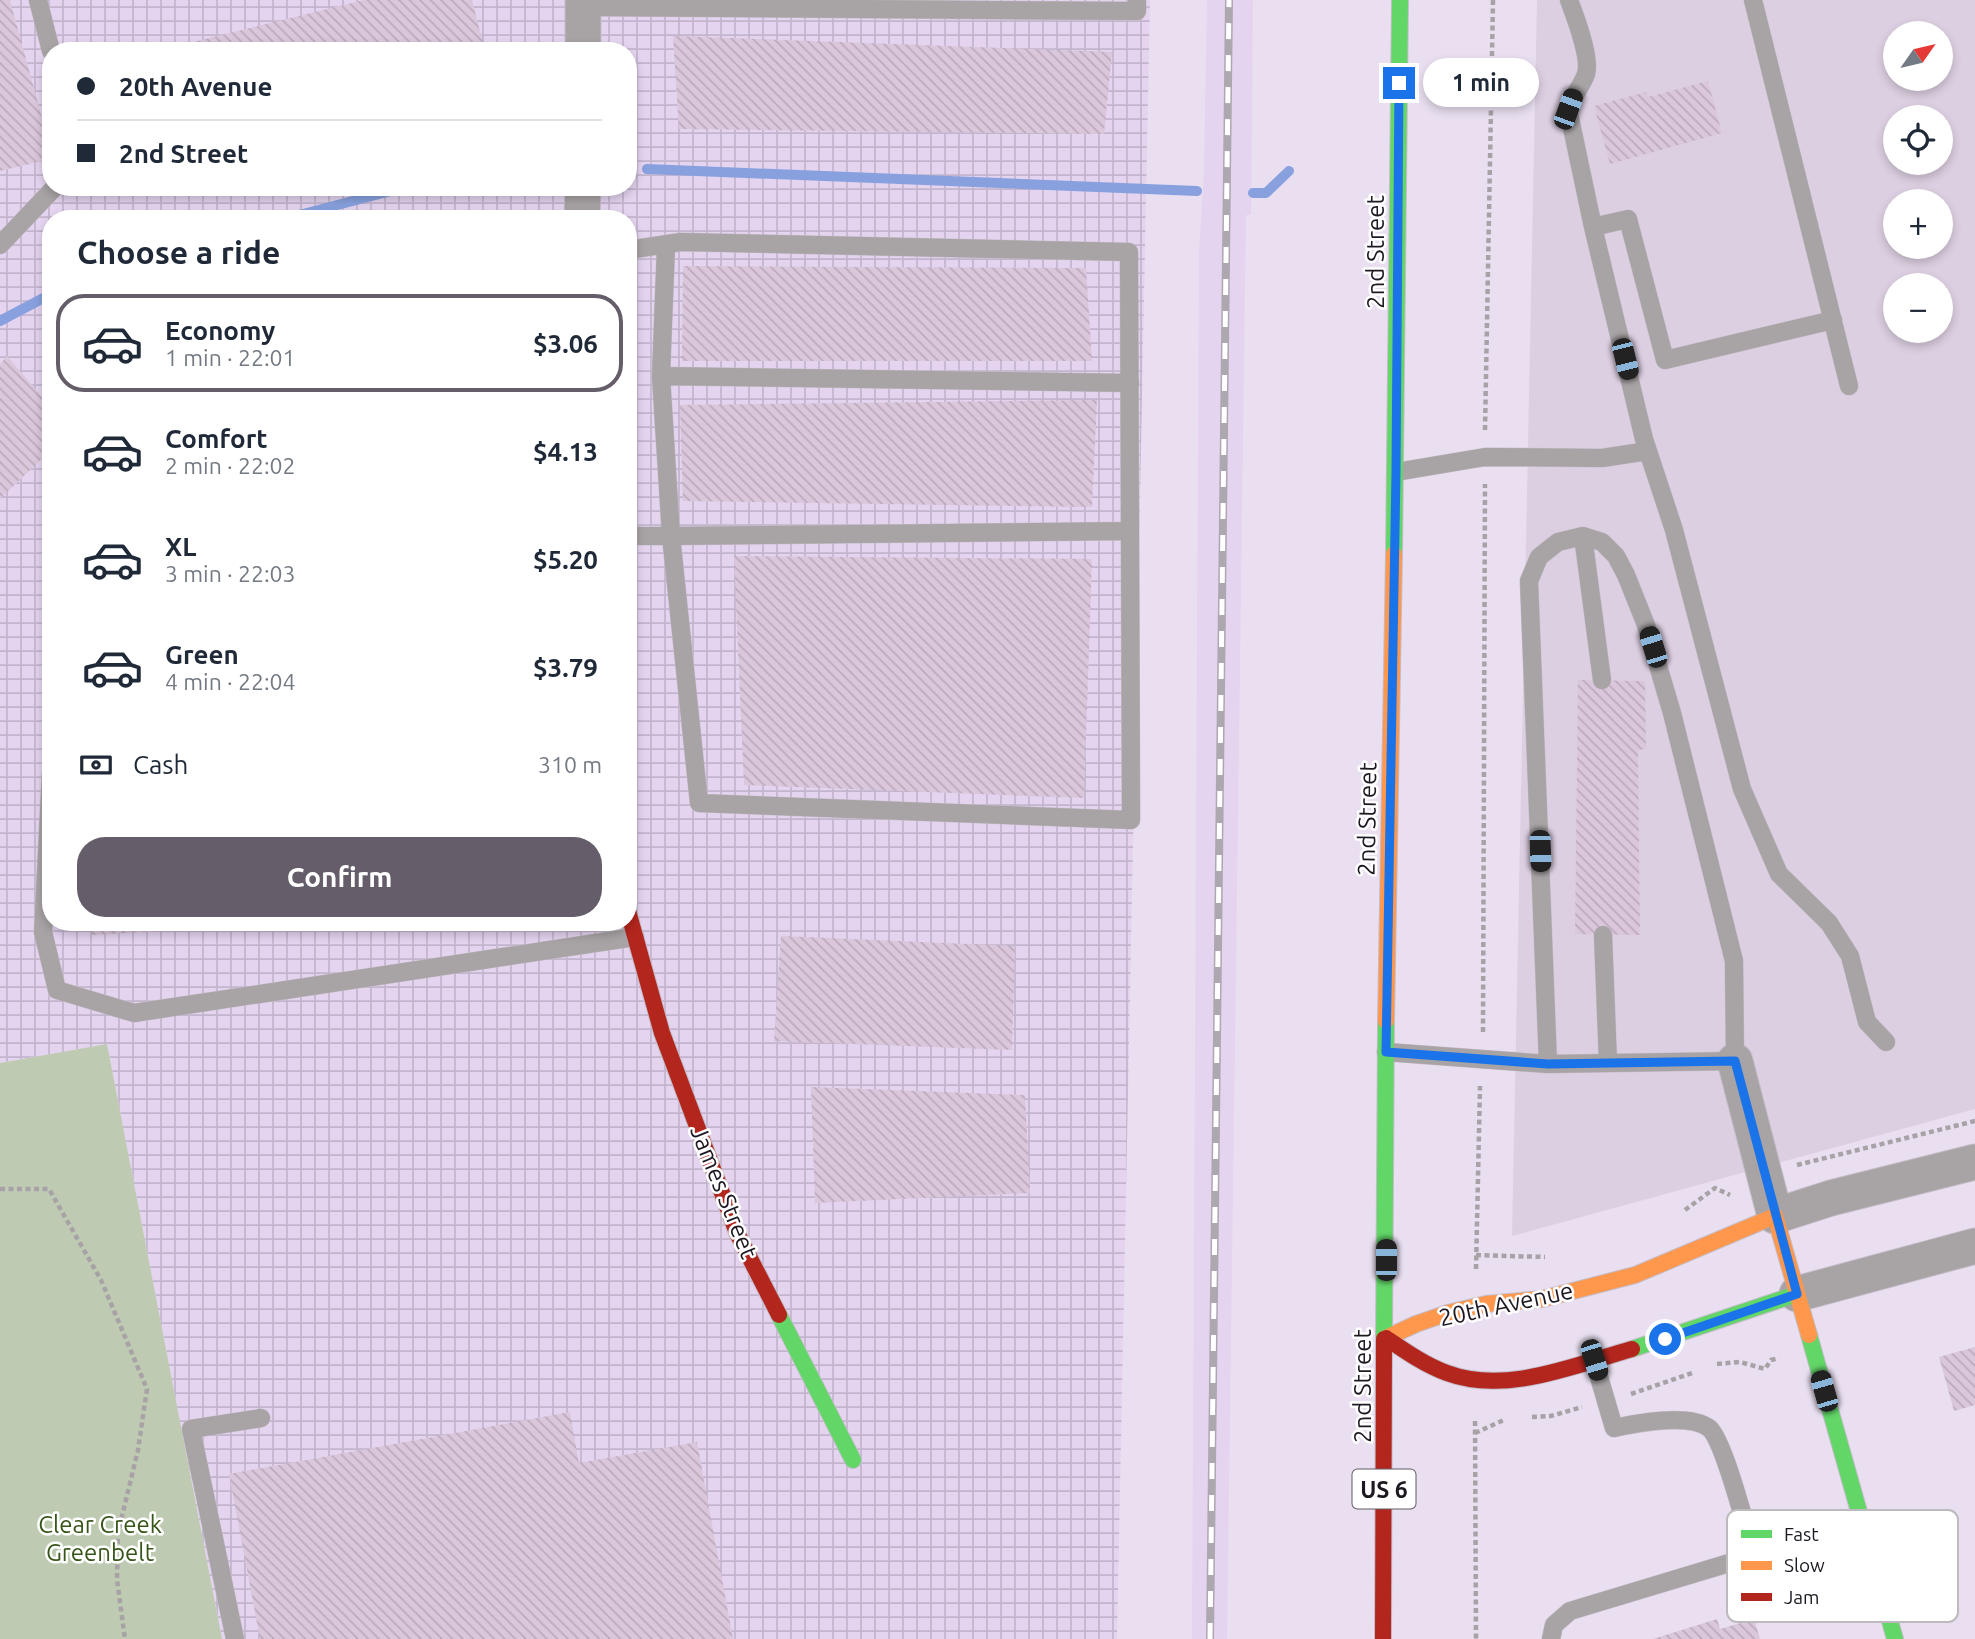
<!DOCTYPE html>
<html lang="en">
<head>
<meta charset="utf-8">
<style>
	body { margin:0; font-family:Ubuntu,sans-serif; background:#f6f6f7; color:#1f2937; height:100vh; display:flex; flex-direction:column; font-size:26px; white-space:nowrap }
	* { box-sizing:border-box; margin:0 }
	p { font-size:23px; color:#747a83 }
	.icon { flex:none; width:38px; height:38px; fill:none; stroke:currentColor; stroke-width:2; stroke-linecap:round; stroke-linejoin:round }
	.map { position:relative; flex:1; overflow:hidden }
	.details { position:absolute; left:42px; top:210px; width:595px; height:721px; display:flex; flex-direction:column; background:#fff; border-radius:28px; box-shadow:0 4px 10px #0003 }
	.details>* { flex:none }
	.banner { position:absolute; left:42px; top:42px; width:595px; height:154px; border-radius:28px; box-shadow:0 4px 10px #0003; display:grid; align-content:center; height:154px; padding:0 35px; background:#fff }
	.needle { width:46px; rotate:56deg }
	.tools { position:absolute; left:1883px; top:21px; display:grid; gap:14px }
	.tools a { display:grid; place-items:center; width:70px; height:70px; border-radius:50%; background:#fff; box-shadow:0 4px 10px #0003; font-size:35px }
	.end { position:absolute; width:32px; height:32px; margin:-16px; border:9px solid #1a73e8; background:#fff; box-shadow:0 0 0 4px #fff }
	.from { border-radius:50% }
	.bubble { position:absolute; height:49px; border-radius:24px; background:#fff; box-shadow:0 4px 10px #0003; font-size:23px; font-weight:600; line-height:49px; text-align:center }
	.car { position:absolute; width:21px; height:42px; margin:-21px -10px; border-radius:9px; box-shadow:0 0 5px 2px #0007; background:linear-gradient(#222 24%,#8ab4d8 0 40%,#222 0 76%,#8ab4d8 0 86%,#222 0) }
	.banner b { display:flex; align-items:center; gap:24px; height:66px; font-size:26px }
	.banner b+b { border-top:2px solid #e0e1e3 }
	.banner i { width:18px; height:18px; background:#1f2937 }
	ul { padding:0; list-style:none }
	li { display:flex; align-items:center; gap:21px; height:98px; margin:0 14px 10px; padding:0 21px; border:4px solid transparent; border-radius:28px }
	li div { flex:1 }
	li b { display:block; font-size:26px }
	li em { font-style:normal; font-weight:600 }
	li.current { border-color:#655e6a }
	li>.icon { width:63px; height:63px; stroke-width:1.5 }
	h2 { padding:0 35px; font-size:32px; line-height:84px }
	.pay { display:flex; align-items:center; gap:18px; height:77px; padding:0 35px; font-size:26px }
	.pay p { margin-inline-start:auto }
	.button { display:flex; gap:14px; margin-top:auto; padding:14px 35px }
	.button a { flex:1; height:80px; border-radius:28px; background:#655e6a; color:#fff; font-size:28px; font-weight:600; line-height:80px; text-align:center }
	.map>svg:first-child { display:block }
	.commercial { fill:#dccfe1; fill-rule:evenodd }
	.industrial { fill:url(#industrial-grid); fill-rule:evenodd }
	.built { fill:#e4d4f0 }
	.green { fill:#becbb2 }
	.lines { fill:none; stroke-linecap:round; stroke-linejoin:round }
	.stream { stroke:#88a1de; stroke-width:10 }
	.building { fill:url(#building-back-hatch) }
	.lane-casing { stroke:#c4bdc9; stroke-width:19 }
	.street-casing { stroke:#c4bdc9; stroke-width:37 }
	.fast-casing { stroke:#c4bdc9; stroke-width:18 }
	.slow-casing { stroke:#c4bdc9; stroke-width:18 }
	.jam-casing { stroke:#c4bdc9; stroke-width:18 }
	.path { stroke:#a8a2a7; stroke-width:4.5; stroke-dasharray:5 3.5; stroke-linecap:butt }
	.lane { stroke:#a8a3a4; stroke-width:18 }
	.street { stroke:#a8a3a4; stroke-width:35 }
	.fast { stroke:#63d668; stroke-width:16 }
	.slow { stroke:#ff974d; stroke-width:16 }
	.jam { stroke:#b3261e; stroke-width:16 }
	.rail-casing { stroke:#ada7af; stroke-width:8 }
	.rail { stroke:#fff; stroke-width:5; stroke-dasharray:16; stroke-linecap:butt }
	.route { stroke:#1a73e8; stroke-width:9 }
	.labels { text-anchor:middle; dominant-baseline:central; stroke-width:5; stroke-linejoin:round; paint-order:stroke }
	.shield { fill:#fff; stroke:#625d64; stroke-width:2 }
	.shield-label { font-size:23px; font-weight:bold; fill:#1e1822 }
	.street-label { font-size:24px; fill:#1e1822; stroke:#fff }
	.park-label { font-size:24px; fill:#385619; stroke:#fff }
	.key { fill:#fff; stroke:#bcbabd; stroke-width:2 }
	.key-label { font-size:19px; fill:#1e1822 }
</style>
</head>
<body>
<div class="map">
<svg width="1975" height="1639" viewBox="0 0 1975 1639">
	<defs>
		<pattern id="industrial-grid" width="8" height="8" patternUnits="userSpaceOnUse" patternTransform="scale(1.75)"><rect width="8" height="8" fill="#e4d4f0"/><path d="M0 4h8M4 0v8" fill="none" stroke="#c3b5ce"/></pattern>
		<pattern id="building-back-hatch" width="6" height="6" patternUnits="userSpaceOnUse" patternTransform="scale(1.75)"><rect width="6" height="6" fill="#dbc7dc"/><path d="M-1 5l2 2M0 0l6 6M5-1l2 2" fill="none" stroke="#bcaabc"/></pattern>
	</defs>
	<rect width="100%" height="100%" fill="#e9dff0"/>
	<path class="commercial" d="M1537,0H1975V1109L1512,1236ZM1895,33H1941V79H1895ZM1895,117H1941V163H1895ZM1895,201H1941V247H1895ZM1895,285H1941V331H1895Z"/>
	<path class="industrial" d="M0,0H1150L1117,1639H222L107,1044L0,1063ZM51,51H628V187H51ZM51,219H628V922H51Z"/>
	<path class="built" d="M1207,0H1253L1251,215H1246L1227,1639H1192L1199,252L1204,171Z"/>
	<path class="green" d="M107,1044L222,1639H0V1063Z"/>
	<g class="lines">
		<path class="stream" d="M647,169L1197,191
			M1253,193H1266L1289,171
			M284,219L406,187
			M0,321L51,294"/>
	</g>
	<path class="building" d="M0,0H10L51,151V159L0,171Z
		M364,0H472L485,51H179L177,46Z
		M673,36L1112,52L1104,134L679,129Z
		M1708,81L1722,133L1610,164L1594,106L1646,92L1648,97Z
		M683,266L1086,268L1092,361H682Z
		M7,356L51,407V450L0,499V364Z
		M1097,400L1092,507L683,501L680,405Z
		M734,556L1092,559L1084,798L744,785Z
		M1578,680L1645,681L1646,749L1638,750L1640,935L1575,934Z
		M90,922H288V924L92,935Z
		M781,936L1015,946L1012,1050L774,1041Z
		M811,1087L1025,1095L1030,1193L815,1203Z
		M1975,1347V1405L1954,1411L1939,1357Z
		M570,1412L579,1463L697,1442L733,1639H260L229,1474Z
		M1717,1619L1720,1629L1754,1619L1760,1639H1653Z"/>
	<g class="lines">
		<defs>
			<path id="lane" d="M38,0L51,51
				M1569,0C1575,16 1591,58 1586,74C1583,84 1572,97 1568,109L1593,227L1644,439L1674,530L1742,789L1779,874L1829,923L1850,956L1867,1022L1886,1042
				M1753,0L1849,386
				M583,7L1137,11V0
				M1593,227L1628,219L1665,360L1833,320
				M0,245L55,187
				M628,250L681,242L1129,252C1130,442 1130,631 1131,820L699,803L671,536L1130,531
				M661,376L666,245
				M1396,472L1485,457L1602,458L1648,451
				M628,536H671L661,376L1130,383
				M1583,536L1602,680
				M51,773L43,932L57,990L134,1013L635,937
				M1603,935L1608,1063
				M1386,1052L1548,1064L1735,1061L1734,961L1672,713L1646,625L1626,575L1616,556L1602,542L1583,536L1558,542L1539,557L1529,581L1548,1064
				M1594,1360L1614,1428C1637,1423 1689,1413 1709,1428C1724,1440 1747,1532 1754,1555
				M235,1639L191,1429L261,1418
				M1551,1639L1554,1625L1570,1611L1862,1523"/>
			<path id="street" d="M583,51V0
				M582,219L583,187
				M1735,1061L1775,1216L1831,1198L1975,1162
				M1797,1294L1975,1246"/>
			<path id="fast" d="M1394,554L1400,0
				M779,1315L853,1460
				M1809,1335L1895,1639
				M1384,1339L1386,1021
				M1632,1349L1797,1294"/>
			<path id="slow" d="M1386,1021L1394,554
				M1386,1338L1416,1324L1448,1313L1486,1304L1542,1299L1635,1275L1775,1216L1809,1335"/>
			<path id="jam" d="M628,911L662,1033L737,1233L779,1315
				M1386,1338C1405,1351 1425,1365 1447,1373C1506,1395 1575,1365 1632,1349
				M1383,1639L1384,1339"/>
		</defs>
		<use href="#lane" class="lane-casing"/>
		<use href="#street" class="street-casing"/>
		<use href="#fast" class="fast-casing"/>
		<use href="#slow" class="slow-casing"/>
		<use href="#jam" class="jam-casing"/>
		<path class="path" d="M1485,430L1493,0
			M1483,1032L1485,484
			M1797,1165L1975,1121
			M0,1189H49L101,1280L147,1389L138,1450L118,1533L117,1580L125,1639
			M1685,1210L1715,1188L1730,1195
			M1476,1255L1545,1257
			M1476,1269L1480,1086
			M1717,1364L1740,1362L1765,1369L1771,1360L1779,1358
			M1631,1394L1692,1373
			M1532,1417L1551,1416L1582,1407
			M1475,1421L1476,1639
			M1475,1433L1506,1419"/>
		<use href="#lane" class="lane"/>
		<use href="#street" class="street"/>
		<use href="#fast" class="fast"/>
		<use href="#slow" class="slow"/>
		<use href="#jam" class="jam"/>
		<defs>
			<path id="rail" d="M1210,1639L1229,0"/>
		</defs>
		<use href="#rail" class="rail-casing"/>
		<use href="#rail" class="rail"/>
	</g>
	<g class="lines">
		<path class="route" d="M1399,83L1396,472L1386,1052L1548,1064L1735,1061L1797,1294L1665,1339"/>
	</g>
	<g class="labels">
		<rect class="shield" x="1352.5" y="1469.5" width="63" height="39" rx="5"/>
		<g class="shield-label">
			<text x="1384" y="1489">US 6</text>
		</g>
		<g class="street-label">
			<text transform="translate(1375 252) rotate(-90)">2nd Street</text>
			<text transform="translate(1367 819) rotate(-89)">2nd Street</text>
			<text transform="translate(724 1192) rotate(68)">James Street</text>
			<text transform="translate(1506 1304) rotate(-12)">20th Avenue</text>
			<text transform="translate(1362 1386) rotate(-90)">2nd Street</text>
		</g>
		<g class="park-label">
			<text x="100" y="1524">Clear Creek<tspan x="100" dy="28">Greenbelt</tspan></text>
		</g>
	</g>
	<rect x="1727" y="1510" width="231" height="112" rx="10" class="key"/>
	<rect x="1741" y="1530" width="31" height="8" fill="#63d668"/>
	<rect x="1741" y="1561" width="31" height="9" fill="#ff974d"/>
	<rect x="1741" y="1593" width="31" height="8" fill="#b3261e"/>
	<g class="key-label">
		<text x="1784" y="1541">Fast</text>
		<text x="1784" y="1572">Slow</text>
		<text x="1784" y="1604">Jam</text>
	</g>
</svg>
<div class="tools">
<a><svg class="needle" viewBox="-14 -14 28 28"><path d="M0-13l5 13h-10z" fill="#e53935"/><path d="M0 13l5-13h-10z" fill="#747a83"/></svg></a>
<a><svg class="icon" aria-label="locate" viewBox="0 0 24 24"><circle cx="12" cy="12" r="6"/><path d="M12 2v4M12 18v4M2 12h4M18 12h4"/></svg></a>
<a>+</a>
<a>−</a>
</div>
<i class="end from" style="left:1665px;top:1339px"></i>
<i class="end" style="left:1399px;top:83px"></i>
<div class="bubble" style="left:1423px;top:58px;width:116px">1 min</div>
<i class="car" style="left:1568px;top:109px;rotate:20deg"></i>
<i class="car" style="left:1625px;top:359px;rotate:166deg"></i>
<i class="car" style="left:1653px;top:647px;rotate:343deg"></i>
<i class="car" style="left:1540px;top:851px;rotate:178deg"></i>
<i class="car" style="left:1386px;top:1260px;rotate:0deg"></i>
<i class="car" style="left:1594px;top:1360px;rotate:163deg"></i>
<i class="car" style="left:1824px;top:1391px;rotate:344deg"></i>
<div class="banner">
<b><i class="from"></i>20th Avenue</b>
<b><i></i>2nd Street</b>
</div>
<section class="details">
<h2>Choose a ride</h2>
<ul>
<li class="current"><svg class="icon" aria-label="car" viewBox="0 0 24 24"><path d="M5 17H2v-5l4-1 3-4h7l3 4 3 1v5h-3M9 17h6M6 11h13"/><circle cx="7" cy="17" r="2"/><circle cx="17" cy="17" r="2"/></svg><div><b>Economy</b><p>1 min · 22:01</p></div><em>$3.06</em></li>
<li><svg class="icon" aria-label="car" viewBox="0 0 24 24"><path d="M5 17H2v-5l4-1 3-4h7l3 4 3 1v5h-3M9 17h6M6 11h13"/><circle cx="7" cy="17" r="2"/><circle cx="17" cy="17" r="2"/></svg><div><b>Comfort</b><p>2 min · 22:02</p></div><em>$4.13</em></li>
<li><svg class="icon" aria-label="car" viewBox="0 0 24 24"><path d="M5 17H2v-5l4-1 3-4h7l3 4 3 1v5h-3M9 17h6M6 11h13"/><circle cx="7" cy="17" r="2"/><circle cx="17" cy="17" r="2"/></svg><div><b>XL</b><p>3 min · 22:03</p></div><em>$5.20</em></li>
<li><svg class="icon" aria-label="car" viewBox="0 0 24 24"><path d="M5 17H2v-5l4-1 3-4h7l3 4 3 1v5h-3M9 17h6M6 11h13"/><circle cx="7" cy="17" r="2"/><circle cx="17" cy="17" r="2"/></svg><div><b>Green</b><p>4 min · 22:04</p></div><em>$3.79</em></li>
</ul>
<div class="pay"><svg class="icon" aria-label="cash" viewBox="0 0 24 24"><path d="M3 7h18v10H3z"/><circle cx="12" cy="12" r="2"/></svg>Cash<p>310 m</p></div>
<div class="button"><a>Confirm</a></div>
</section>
</div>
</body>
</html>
